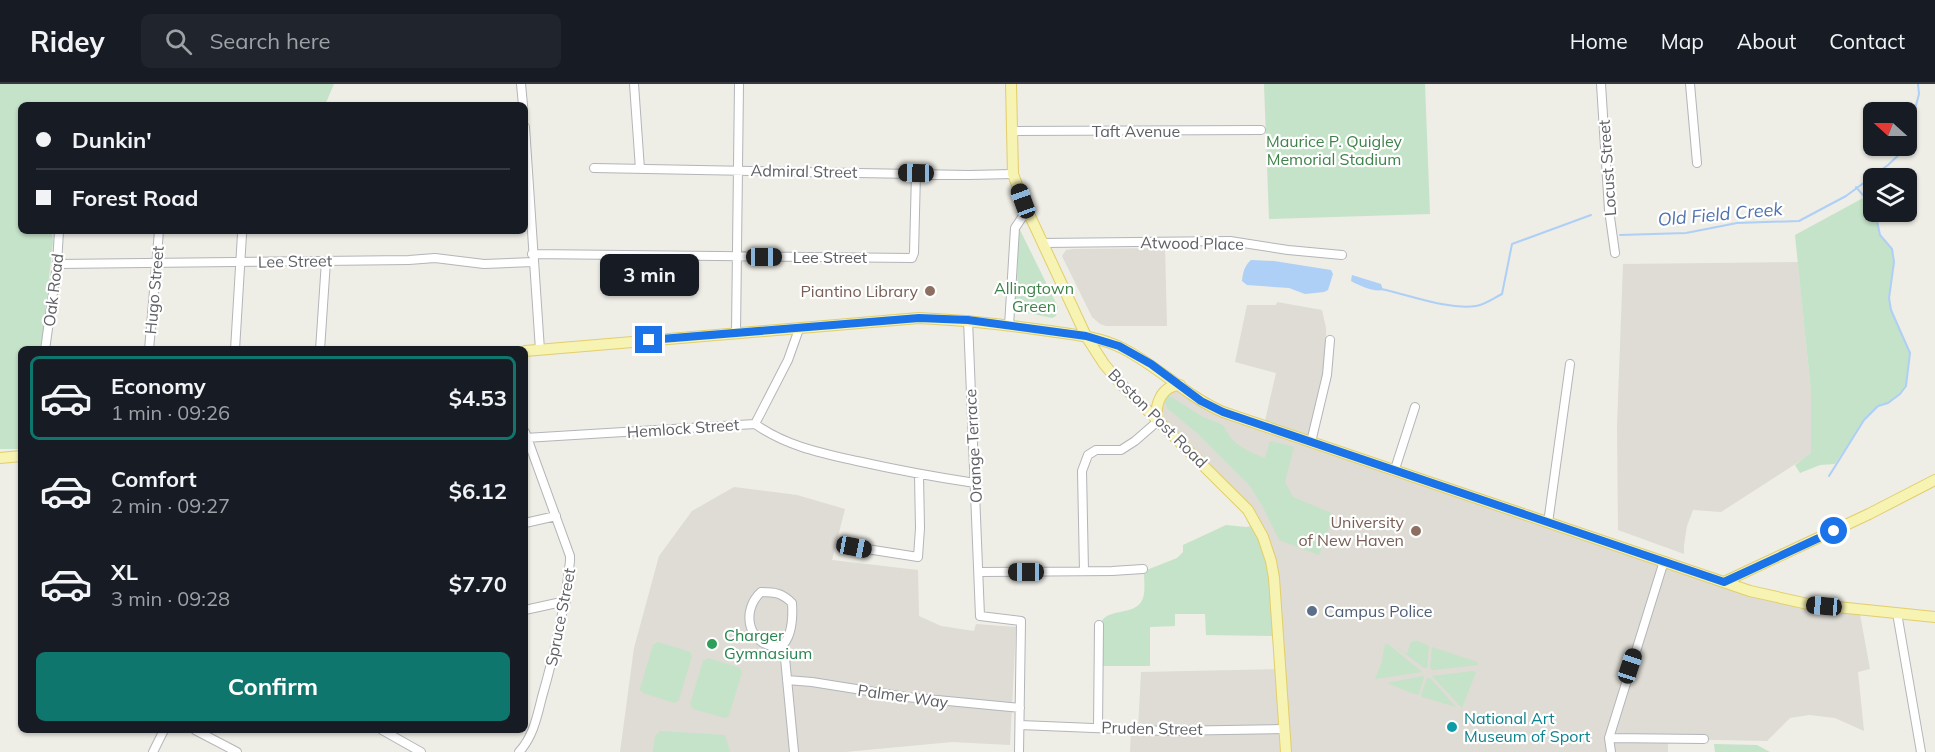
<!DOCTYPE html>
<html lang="en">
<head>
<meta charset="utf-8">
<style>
	body { margin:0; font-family:Mulish,sans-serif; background:#20242c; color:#f1f3f6; height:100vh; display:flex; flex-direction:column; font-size:22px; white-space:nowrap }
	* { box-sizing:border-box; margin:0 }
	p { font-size:20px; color:#9ea1a6 }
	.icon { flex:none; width:33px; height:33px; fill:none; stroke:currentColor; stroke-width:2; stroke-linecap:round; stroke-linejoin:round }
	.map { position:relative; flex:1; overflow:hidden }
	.details { position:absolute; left:18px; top:262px; width:510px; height:387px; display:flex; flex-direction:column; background:#171b24; border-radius:9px; box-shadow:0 2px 4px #0004 }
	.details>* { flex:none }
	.top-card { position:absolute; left:18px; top:18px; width:510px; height:132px; border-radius:9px; box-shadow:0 2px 4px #0004; display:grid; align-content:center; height:132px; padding:0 18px; background:#171b24 }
	.needle { width:39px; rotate:291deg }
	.controls { position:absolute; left:1863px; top:18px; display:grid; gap:12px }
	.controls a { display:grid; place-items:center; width:54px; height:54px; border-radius:9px; background:#171b24; box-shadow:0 2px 4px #0004; font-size:30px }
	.end { position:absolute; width:27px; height:27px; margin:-14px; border:8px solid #1a73e8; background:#fff; box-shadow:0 0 0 3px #fff }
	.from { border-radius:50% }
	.bubble { position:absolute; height:42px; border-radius:9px; background:#171b24; box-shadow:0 2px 4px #0004; font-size:20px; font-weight:700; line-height:42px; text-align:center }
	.car { position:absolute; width:18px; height:36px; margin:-18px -9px; border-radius:8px; box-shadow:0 0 4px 2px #0007; background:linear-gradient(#222 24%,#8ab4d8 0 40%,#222 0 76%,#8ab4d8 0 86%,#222 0) }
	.top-card b { display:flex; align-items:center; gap:21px; height:57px; font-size:22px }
	.top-card b+b { border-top:2px solid #363941 }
	.top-card i { width:15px; height:15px; background:#f1f3f6 }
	ul { padding:10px 0 0; list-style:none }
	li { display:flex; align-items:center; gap:18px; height:84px; margin:0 12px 9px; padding:0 6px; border:3px solid transparent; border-radius:9px }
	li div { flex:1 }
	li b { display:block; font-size:22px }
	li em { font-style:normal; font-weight:700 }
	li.on { border-color:#0f766e }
	li>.icon { width:54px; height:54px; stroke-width:1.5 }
	.cta { display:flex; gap:12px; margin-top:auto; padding:12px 18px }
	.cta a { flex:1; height:69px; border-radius:9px; background:#0f766e; color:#fff; font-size:24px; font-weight:700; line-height:69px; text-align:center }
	header { display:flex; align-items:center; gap:36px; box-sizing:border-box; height:84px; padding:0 30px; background:#171b24; border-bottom:2px solid #363941 }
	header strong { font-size:28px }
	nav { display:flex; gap:33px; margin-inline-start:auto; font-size:21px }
	.search { width:420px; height:54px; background:#20242c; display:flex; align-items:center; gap:15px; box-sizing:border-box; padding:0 21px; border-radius:9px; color:#9ea1a6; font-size:22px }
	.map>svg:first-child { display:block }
	.education { fill:#dedcd4 }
	.green { fill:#c5e3c9 }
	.water { fill:#aecff6 }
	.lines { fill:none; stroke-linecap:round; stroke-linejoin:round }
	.stream { stroke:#aecff6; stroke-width:2 }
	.minor-casing { stroke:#b3b5b9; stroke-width:10 }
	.major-casing { stroke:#e2ce6b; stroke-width:12 }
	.minor { stroke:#fff; stroke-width:8 }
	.major { stroke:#f6f3b3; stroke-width:10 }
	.route { stroke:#1a73e8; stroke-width:8 }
	.education-dot { fill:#8d6e63; stroke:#fff; stroke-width:2 }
	.service-dot { fill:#5c6f8a; stroke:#fff; stroke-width:2 }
	.leisure-dot { fill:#2e9e5b; stroke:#fff; stroke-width:2 }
	.culture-dot { fill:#0f9aa8; stroke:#fff; stroke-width:2 }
	.labels { text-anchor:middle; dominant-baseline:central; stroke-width:4.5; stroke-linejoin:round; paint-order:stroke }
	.street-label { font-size:16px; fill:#5e6065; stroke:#fff }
	.park-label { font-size:16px; fill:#3f824a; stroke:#fff }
	.education-label { font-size:16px; fill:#785e54; stroke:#fff; text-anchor:end }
	.service-label { font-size:16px; fill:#4e5e75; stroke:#fff; text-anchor:start }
	.leisure-label { font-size:16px; fill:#27864d; stroke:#fff; text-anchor:start }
	.culture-label { font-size:16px; fill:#0d838f; stroke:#fff; text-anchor:start }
	.water-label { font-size:18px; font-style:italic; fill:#5074af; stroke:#fff }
</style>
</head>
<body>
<header>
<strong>Ridey</strong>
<div class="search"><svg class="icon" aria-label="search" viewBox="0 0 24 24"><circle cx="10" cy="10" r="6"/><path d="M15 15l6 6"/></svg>Search here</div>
<nav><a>Home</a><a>Map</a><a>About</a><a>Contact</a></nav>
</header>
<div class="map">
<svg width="1935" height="668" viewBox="0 0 1935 668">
	<rect width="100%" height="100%" fill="#eeede6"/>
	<path class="education" d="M1165,164L1167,242H1106L1100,240L1092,233L1062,172L1066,166L1073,165Z
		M1798,178L1811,308V370L1721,428L1693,426L1687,442L1684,461V470L1618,446L1617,342L1623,180Z
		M1277,218L1322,226L1326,244L1327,291L1311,357L1750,507L1859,525L1870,585L1858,588L1864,647L1835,634L1809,631L1790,634L1767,657L1668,655V668H1130L1131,646H1138L1141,588L1279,585L1257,441L1157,336L1169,303L1264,341L1276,289L1235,278L1247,221H1276Z
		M734,403L797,411L845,425L832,476L918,486L919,532L941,542L974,547L976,540L1016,543L1010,661L952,658L845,668H620L634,564L659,472L692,427Z"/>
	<path class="green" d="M0,0H334L325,21H21V147H52L53,158L41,265L21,266V365H0Z
		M1264,0H1425L1430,130L1269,135Z
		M1865,113L1873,124L1874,128H1875L1880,151L1892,165L1894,178L1889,214L1891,226L1910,269L1906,302L1900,310L1888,319L1878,322L1864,336L1835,380L1820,381L1800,389L1795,381L1811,369V308L1795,151Z
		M1018,146H1020L1058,223L1056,232L1052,234L1014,226V213L1017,209Z
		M1168,311L1203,333L1223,341C1233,361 1244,366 1265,374L1270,357L1294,363L1285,398L1293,413L1331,429L1333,433L1319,471L1279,456L1263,423L1250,402L1197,349L1167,324L1165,318Z
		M1226,441L1246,443L1257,441L1263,453L1277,552L1206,551L1205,530H1175V542L1150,543V582H1099C1099,571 1096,548 1100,540C1108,521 1140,535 1144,510C1145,503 1144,494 1144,487L1177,474L1183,468V461Z
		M1417,557L1429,562L1427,584H1424L1395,562L1407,570L1411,558Z
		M658,558L690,568L692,572L679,616L675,619L643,609L640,605L653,561Z
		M1385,559L1386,561L1388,560L1422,588L1375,595L1382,578Z
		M1432,563L1477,578L1478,581L1432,586L1430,584Z
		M708,574L740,584L742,588L729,632L725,634L693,625L690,620L703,577Z
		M1474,587L1476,588L1462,624L1432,592Z
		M1423,592L1424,593L1419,610L1417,611L1387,599Z
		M1427,594H1430L1456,623L1422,613L1421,611Z
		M660,647L725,651L730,668H653L655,652Z
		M1714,660L1757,661L1770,668H1715Z"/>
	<path class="water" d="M1251,176L1274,177L1331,186L1333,190L1328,206L1324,208L1305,210L1289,204L1247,201L1242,197C1243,189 1244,182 1251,176Z
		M1352,191L1381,200L1383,206C1373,208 1360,202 1351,197Z"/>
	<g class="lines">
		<path class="stream" d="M1906,59L1919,10L1918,0
			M1856,103L1874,124
			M1620,151L1686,149L1737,139L1799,137L1846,112L1888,81L1905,65L1906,62
			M1381,205C1410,211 1447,226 1476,222C1484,221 1494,214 1502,210L1512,160L1591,131
			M1829,392L1864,336L1878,322L1888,319L1900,310L1906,302L1910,269L1891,226L1889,214L1894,178L1892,165L1880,151L1875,128"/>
		<defs>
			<path id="minor" d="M521,0L523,21
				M634,0L640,85
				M1601,0L1609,126L1615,169
				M1690,0L1697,79
				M525,43L540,266
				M1012,47L1261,46
				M594,84L969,91L1013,90
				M1042,159L1230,157L1288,166L1342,171
				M532,170L912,174L914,169L916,89
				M57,180L409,176L435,174L484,180L533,178
				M968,236L980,532L1021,537L1019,668
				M1009,242L1015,144L1027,126
				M736,249L739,0
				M45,266L57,180L59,147
				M149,266L159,147
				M235,266L242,150
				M320,266L326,177
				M755,340L788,276L799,245
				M525,354L755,340C786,362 821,369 857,377C897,386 935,393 975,399
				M1311,358L1327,291L1330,256
				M1395,385L1415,323
				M525,439L556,432
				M1548,439L1570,280
				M854,463L918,473L920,444L919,391
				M1084,487L1082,387L1088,371L1096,366H1121L1135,357L1158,337
				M979,488L1112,487L1143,485
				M761,508C775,508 782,509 792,519C793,534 792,553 781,563C748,564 740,527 761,508Z
				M525,526L566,517
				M1897,529L1921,668
				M781,563L785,574L794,668
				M787,596L812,598L906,613L1020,624
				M1020,641L1166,647L1284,645
				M1098,644L1099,541
				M195,646L237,668
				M382,646L421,668
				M1609,654L1704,655
				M153,668L164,646
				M519,668C533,653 537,633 542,613C555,568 565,523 570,477V472L525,348
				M1611,668L1609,654L1664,477"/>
			<path id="major" d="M1011,0L1013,90L1023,117L1086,252L1104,280L1119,298L1248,426L1263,453L1271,477L1274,494L1286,668
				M525,267L919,234C961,236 1001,240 1042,246C1069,250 1098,252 1122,264C1158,282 1186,312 1223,328L1750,507L1808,520L1935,533
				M1157,336C1155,320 1161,302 1180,301
				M0,374L21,372
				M1724,498L1869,430L1935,396"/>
		</defs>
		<use href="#minor" class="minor-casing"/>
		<use href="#major" class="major-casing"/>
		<use href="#minor" class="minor"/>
		<use href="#major" class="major"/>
	</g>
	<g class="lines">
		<path class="route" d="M649,256L919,234L968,236L1086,252L1119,262L1151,280L1201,317L1223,328L1724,498L1834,447"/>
	</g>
	<g class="education-dot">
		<circle cx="930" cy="207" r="6"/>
		<circle cx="1416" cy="447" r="6"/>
	</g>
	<circle class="service-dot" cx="1312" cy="527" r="6"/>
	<circle class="leisure-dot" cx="712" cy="560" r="6"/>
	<circle class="culture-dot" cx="1452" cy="643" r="6"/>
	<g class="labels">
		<g class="street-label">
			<text x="1136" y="47">Taft Avenue</text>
			<text transform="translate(1607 84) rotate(-94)">Locust Street</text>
			<text transform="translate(804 87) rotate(1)">Admiral Street</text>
			<text transform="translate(1192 159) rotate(1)">Atwood Place</text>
			<text x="830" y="173">Lee Street</text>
			<text transform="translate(295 177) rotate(-1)">Lee Street</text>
			<text transform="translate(53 206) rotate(-83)">Oak Road</text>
			<text transform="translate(154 206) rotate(-85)">Hugo Street</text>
			<text transform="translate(1158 334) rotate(45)">Boston Post Road</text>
			<text transform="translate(683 344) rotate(-4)">Hemlock Street</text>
			<text transform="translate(973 362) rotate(-93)">Orange Terrace</text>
			<text transform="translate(560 533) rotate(-79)">Spruce Street</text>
			<text transform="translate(903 612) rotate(8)">Palmer Way</text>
			<text transform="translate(1152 644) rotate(1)">Pruden Street</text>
		</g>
		<g class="park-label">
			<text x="1334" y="57">Maurice P. Quigley<tspan x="1334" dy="18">Memorial Stadium</tspan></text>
			<text x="1034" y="204">Allingtown<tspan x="1034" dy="18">Green</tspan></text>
		</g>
		<g class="education-label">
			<text x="918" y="207">Piantino Library</text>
			<text x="1404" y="438">University<tspan x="1404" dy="18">of New Haven</tspan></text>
		</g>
		<g class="service-label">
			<text x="1324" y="527">Campus Police</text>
		</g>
		<g class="leisure-label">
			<text x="724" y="551">Charger<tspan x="724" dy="18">Gymnasium</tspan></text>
		</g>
		<g class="culture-label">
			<text x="1464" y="634">National Art<tspan x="1464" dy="18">Museum of Sport</tspan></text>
		</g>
		<g class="water-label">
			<text transform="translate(1720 130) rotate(-5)">Old Field Creek</text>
		</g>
	</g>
</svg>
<div class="controls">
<a><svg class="needle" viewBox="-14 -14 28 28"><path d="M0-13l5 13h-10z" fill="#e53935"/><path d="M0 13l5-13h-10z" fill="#9ea1a6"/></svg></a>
<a><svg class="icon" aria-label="layers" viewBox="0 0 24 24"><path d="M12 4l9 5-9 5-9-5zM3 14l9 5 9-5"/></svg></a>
</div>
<i class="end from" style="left:1834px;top:447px"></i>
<i class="end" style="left:649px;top:256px"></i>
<div class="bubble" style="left:600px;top:170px;width:99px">3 min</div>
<i class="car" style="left:916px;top:89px;rotate:271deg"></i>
<i class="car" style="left:1023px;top:117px;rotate:340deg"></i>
<i class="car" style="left:764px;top:173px;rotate:90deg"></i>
<i class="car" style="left:854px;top:463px;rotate:101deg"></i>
<i class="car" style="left:1026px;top:488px;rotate:270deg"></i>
<i class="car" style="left:1824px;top:522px;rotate:275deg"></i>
<i class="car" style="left:1630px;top:582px;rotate:18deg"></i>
<div class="top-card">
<b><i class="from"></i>Dunkin'</b>
<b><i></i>Forest Road</b>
</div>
<section class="details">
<ul>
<li class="on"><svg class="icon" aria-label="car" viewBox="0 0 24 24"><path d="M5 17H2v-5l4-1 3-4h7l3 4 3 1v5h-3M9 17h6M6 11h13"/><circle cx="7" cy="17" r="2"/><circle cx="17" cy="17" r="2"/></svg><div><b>Economy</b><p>1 min · 09:26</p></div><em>$4.53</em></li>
<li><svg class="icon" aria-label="car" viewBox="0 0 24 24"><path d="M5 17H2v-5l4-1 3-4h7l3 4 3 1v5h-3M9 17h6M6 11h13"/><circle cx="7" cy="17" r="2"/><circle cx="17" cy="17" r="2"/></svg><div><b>Comfort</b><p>2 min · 09:27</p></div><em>$6.12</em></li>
<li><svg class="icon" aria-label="car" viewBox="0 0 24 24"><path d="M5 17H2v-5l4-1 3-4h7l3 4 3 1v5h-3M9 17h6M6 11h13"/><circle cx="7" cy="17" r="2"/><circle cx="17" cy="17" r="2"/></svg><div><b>XL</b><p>3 min · 09:28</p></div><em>$7.70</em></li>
</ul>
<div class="cta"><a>Confirm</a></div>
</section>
</div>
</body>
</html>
